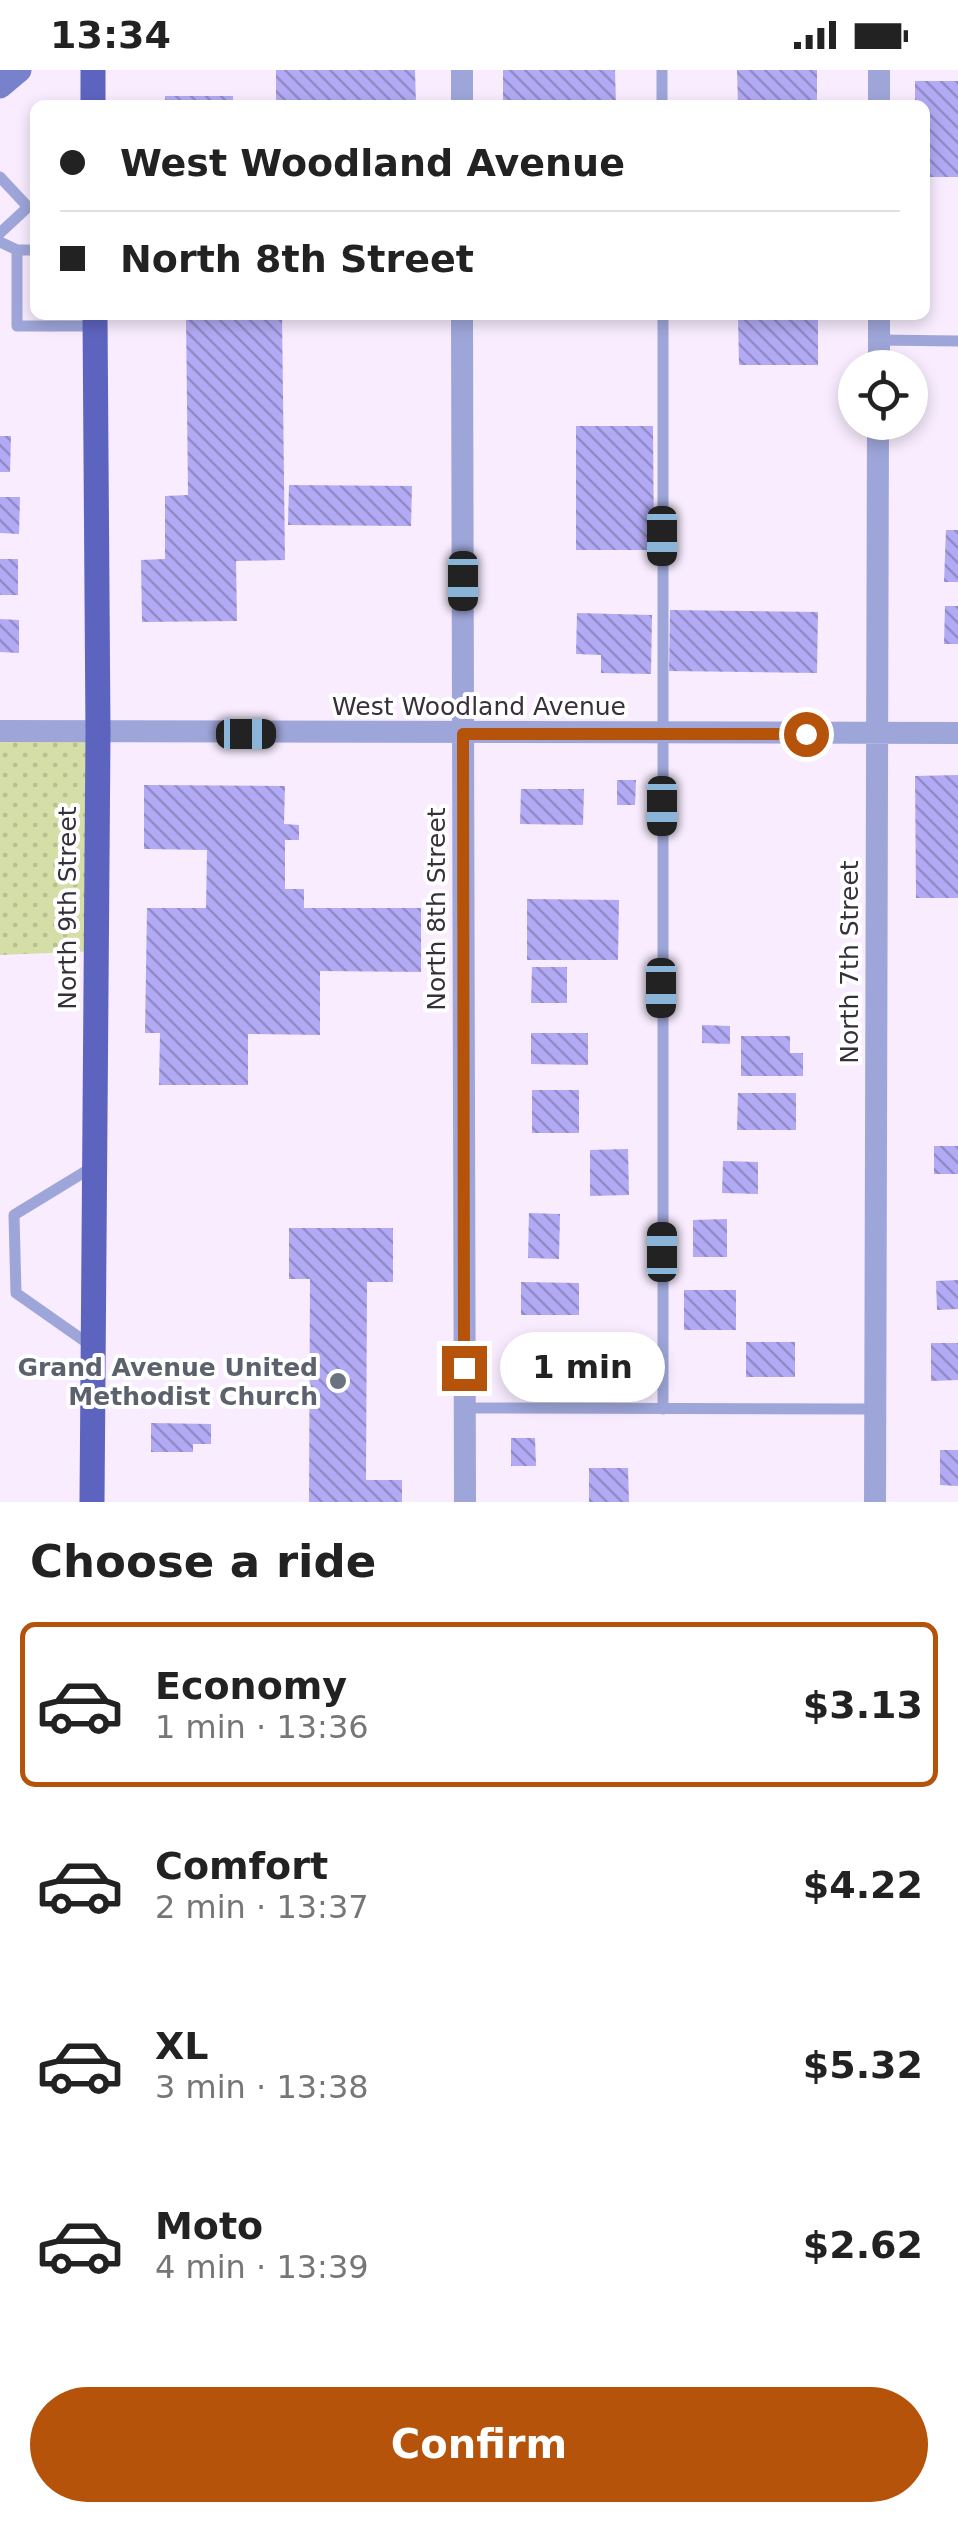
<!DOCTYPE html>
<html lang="en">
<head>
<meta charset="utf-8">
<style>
	body { margin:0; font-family:"DejaVu Sans",sans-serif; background:#f6f6f6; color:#222; height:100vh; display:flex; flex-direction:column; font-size:38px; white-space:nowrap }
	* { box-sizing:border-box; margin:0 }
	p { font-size:32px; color:#767676 }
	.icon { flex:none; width:55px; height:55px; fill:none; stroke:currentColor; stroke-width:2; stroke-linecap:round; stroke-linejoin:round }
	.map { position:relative; height:1432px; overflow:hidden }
	.side { display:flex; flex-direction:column; background:#fff; flex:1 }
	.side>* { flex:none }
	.hud { position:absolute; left:30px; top:30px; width:900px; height:220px; border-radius:15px; box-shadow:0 5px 15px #0003; display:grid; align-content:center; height:220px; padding:0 30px; background:#fff }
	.controls { position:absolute; left:838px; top:280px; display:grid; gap:20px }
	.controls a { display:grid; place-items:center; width:90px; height:90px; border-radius:50%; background:#fff; box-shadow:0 5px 15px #0003; font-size:50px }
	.end { position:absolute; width:45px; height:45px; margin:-22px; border:12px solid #b45309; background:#fff; box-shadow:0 0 0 5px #fff }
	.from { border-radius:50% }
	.bubble { position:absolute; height:70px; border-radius:35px; background:#fff; box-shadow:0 5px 15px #0003; font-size:32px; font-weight:800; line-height:70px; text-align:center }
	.car { position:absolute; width:30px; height:60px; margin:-30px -15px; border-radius:12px; box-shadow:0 0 8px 2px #0007; background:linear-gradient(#222 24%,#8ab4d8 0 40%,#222 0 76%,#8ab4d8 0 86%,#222 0) }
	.hud b { display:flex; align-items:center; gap:35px; height:95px; font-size:38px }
	.hud b+b { border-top:2px solid #e0e0e0 }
	.hud i { width:25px; height:25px; background:#222 }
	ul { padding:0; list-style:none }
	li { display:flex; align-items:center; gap:30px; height:165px; margin:0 20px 15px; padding:0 10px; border:5px solid transparent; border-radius:15px }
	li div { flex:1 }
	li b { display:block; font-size:38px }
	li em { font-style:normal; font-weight:800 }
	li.current { border-color:#b45309 }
	li>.icon { width:90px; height:90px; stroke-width:1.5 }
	h2 { padding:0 30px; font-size:45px; line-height:120px }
	.primary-button { display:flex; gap:20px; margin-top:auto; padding:20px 30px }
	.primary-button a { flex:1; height:115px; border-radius:60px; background:#b45309; color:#fff; font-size:40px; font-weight:800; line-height:115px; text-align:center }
	.status { display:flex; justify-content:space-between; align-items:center; height:70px; padding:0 50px; background:#fff; direction:ltr }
	.status svg { height:28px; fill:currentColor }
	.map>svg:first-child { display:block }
	.park { fill:url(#park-dots) }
	.building { fill:url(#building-back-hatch) }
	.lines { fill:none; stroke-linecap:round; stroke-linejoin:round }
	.lane { stroke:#9ea6d9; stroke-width:11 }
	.street { stroke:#9ea6d9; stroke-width:22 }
	.secondary { stroke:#7881cb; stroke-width:25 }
	.primary { stroke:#5d64bf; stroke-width:25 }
	.route { stroke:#b45309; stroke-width:12 }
	.worship-dot { fill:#6b7280; stroke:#fff; stroke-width:4 }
	.labels { text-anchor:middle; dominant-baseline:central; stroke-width:8; stroke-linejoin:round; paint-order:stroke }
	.street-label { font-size:25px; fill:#372f3b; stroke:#fff }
	.worship-label { font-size:25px; font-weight:bold; fill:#5b616d; stroke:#fff; text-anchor:end }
</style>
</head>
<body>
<div class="status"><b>13:34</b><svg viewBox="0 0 49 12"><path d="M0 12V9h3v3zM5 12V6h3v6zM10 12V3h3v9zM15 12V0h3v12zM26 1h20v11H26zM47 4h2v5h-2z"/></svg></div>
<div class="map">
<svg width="958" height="1432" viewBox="0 0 958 1432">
	<defs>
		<pattern id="park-dots" width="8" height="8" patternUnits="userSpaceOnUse" patternTransform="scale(2.5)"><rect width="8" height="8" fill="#d6dea7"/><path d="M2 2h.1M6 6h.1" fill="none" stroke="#b8bf91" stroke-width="1.8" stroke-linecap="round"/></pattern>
		<pattern id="building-back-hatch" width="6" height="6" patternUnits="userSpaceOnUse" patternTransform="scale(2.5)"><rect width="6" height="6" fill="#b2aaf4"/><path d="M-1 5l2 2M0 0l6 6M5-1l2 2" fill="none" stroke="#928bc7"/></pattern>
	</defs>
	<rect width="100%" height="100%" fill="#f8ecfe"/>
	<path class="park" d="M0,661L98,663L97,881L0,885Z"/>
	<path class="building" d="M276,0H415L416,35H276Z
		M503,0H615L616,35L503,32Z
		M737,0H817V35H738Z
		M915,11H958V107H925V35H915Z
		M165,26H233V35H165Z
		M186,245H282L285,490L236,491L237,551L142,552L141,490L165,489V426L188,425Z
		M738,245H818V295H739Z
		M576,356H653L654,480H576Z
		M0,366H11L10,402H0Z
		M289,415L412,416L411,456L288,455Z
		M0,427H20L19,464L0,463Z
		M946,460H958V512H944Z
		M0,489H18V525H0Z
		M945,536H958V574H944Z
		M670,540L818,542L817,603L669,601Z
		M577,543L652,545L651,604L601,603V585L576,584Z
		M0,549L19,550V583L0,582Z
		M958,705V828H916L915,706Z
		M617,710H636L635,735H617Z
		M144,715L285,716L284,754L299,755V770H285V819H304V838H421V902L320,901V965L248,964V1015H159L160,963H145L147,838H206L207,780L144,779Z
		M521,719H584L583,755L520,754Z
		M527,829L619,830L618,890H527Z
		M532,897H567V933H531Z
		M702,955L730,956V974L702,973Z
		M531,963H588V995L531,994Z
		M741,966H790V983H803V1006H741Z
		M532,1020H579V1063H532Z
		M738,1023H796V1060H737Z
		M934,1076H958V1104H934Z
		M628,1079L629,1125L590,1126V1080Z
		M723,1091L758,1092V1124L722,1123Z
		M529,1143L560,1144L559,1189L528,1188Z
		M727,1149V1187H693V1150Z
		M289,1158H393V1212H367L366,1410H402V1432H309L310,1209H289Z
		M958,1210V1239L937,1240L936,1211Z
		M521,1212L579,1213V1245H521Z
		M684,1220H736V1260H684Z
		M596,1268H625V1320H597Z
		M532,1269H568V1305H532Z
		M746,1272H795V1307H746Z
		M931,1273H958V1310L931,1311Z
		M151,1353L211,1354V1374H193V1382H151Z
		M511,1368H535L536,1396H511Z
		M940,1380H958V1416L940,1415Z
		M589,1398H628L629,1432H589Z"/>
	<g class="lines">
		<path class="lane" d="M662,0V35
			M0,107L28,137L0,163
			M0,172L17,180
			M35,180H17V256H95
			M663,245V1339
			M879,270L958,271
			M91,1098L14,1145L16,1223L93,1277
			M465,1338L875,1339"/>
		<path class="street" d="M462,0V35
			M879,35V0
			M462,245L465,1432
			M879,298V245
			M0,661L958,663
			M875,1432L878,352"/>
		<path class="secondary" d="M0,16L19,0"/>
		<path class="primary" d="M93,0V35
			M92,1432L98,663L95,245"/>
	</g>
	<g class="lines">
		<path class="route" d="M464,1298L463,664H806"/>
	</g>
	<circle class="worship-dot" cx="338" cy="1311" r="10"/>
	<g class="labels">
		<g class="street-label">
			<text x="479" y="636">West Woodland Avenue</text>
			<text transform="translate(67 838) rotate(-90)">North 9th Street</text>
			<text transform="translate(436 839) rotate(-90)">North 8th Street</text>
			<text transform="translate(849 892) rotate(-90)">North 7th Street</text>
		</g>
		<g class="worship-label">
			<text x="318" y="1297">Grand Avenue United<tspan x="318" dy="29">Methodist Church</tspan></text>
		</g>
	</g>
</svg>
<div class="controls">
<a><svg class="icon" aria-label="locate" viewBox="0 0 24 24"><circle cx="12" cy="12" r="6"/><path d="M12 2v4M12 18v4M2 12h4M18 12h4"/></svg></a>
</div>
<i class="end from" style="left:806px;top:664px"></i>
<i class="end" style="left:464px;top:1298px"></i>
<div class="bubble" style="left:500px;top:1262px;width:165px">1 min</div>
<i class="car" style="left:662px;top:466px;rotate:180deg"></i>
<i class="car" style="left:463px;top:511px;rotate:180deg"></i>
<i class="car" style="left:246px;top:664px;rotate:90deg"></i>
<i class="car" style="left:662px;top:736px;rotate:180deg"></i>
<i class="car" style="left:661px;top:918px;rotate:180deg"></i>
<i class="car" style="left:662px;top:1182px;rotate:0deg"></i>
<div class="hud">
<b><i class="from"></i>West Woodland Avenue</b>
<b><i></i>North 8th Street</b>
</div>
</div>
<section class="side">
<h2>Choose a ride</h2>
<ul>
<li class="current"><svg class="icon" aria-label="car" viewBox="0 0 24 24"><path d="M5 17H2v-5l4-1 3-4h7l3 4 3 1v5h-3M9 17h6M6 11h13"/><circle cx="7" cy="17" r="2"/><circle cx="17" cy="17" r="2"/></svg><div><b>Economy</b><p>1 min · 13:36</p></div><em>$3.13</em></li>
<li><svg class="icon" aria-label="car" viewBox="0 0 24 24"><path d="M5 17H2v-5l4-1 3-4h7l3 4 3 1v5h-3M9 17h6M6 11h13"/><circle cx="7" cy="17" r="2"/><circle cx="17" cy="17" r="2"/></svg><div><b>Comfort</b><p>2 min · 13:37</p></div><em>$4.22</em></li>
<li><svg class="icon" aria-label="car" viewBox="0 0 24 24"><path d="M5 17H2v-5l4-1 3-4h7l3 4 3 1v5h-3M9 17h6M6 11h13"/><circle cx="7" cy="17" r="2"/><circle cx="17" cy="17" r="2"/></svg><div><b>XL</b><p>3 min · 13:38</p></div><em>$5.32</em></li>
<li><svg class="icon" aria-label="car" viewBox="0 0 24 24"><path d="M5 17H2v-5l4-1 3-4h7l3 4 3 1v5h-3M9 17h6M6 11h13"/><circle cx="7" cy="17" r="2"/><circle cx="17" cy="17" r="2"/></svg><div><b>Moto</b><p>4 min · 13:39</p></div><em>$2.62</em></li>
</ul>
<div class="primary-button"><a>Confirm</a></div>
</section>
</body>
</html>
